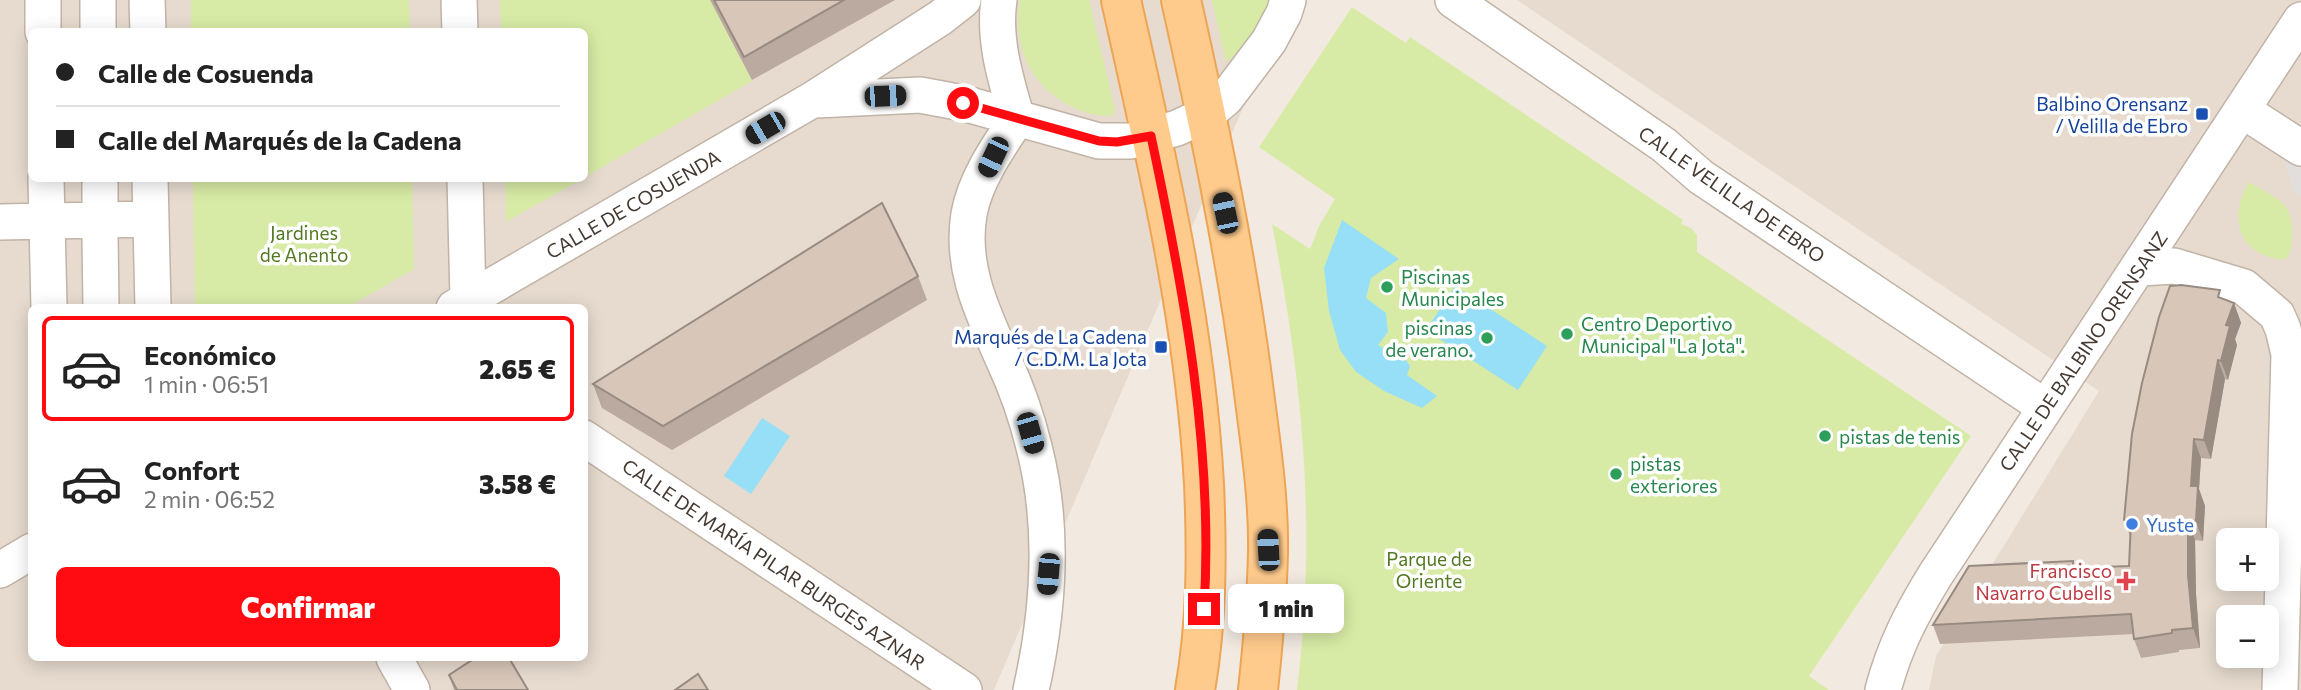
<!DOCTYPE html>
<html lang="es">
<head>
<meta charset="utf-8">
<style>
	body { margin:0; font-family:Commissioner,sans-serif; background:#f6f6f6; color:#222; height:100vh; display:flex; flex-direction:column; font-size:26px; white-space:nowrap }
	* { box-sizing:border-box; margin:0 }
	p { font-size:23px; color:#767676 }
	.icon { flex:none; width:38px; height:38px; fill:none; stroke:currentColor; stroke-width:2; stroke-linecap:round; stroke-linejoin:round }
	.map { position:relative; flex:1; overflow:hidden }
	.panel { position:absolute; left:28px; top:304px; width:560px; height:357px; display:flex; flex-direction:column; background:#fff; border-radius:10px; box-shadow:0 4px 18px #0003 }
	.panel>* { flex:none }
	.top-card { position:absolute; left:28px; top:28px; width:560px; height:154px; border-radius:10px; box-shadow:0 4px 18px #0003; display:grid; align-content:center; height:154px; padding:0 28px; background:#fff }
	.controls { position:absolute; left:2216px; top:528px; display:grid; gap:14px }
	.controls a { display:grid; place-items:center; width:63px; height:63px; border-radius:10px; background:#fff; box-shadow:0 4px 18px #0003; font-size:35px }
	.end { position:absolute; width:32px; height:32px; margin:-16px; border:9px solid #ff0b11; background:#fff; box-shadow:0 0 0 4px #fff }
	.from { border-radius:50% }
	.bubble { position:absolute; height:49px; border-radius:10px; background:#fff; box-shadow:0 4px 18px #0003; font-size:23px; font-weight:800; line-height:49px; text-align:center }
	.car { position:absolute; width:21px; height:42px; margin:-21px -10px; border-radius:9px; box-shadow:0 0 5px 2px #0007; background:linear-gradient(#222 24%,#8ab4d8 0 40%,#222 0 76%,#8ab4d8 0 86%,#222 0) }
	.top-card b { display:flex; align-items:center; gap:24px; height:66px; font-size:26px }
	.top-card b+b { border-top:2px solid #e0e0e0 }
	.top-card i { width:18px; height:18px; background:#222 }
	ul { padding:12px 0 0; list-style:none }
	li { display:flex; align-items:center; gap:21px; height:105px; margin:0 14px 10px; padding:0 14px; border:4px solid transparent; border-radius:10px }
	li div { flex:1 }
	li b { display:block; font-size:26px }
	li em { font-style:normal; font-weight:800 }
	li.current { border-color:#ff0b11 }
	li>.icon { width:63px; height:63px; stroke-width:1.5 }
	.cta { display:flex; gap:14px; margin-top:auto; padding:14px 28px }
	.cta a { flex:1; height:80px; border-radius:10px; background:#ff0b11; color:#fff; font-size:28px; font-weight:800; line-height:80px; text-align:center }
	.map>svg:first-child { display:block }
	.residential { fill:#e7dbcf; fill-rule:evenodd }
	.green { fill:#d8eba6 }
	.parking { fill:#e2dedb }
	.water { fill:#97dff6 }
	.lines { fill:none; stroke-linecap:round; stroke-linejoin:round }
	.minor-casing { stroke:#c1b3a6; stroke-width:38 }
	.major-casing { stroke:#eda555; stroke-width:42 }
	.minor { stroke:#fff; stroke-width:35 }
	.major { stroke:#ffcb8d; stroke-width:38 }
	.wall { fill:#baaa9f }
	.shaded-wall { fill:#978b82 }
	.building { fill:#d8c6b9; stroke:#978b82; stroke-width:2 }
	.route { stroke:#ff0b11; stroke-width:9 }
	.transit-dot { fill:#1a4fb4; stroke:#fff; stroke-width:2.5 }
	.leisure-dot { fill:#2e9e5b; stroke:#fff; stroke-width:2.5 }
	.shop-dot { fill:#3f7fe0; stroke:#fff; stroke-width:2.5 }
	.health-dot { fill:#e0444e; stroke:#fff; stroke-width:2.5 }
	.labels { text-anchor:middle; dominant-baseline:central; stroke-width:7; stroke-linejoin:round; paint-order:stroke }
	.transit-label { font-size:19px; fill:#164399; stroke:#fff; text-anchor:end }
	.street-label { font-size:19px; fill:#443a32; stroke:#fff }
	.park-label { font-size:19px; fill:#527921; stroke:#fff }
	.leisure-label { font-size:19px; fill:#27864d; stroke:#fff; text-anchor:start }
	.shop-label { font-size:19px; fill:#366cbe; stroke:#fff; text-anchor:start }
	.health-label { font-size:19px; fill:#be3a42; stroke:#fff; text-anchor:end }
</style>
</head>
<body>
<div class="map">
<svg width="2301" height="690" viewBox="0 0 2301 690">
	<rect width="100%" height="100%" fill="#f2eae1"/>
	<path class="residential" d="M0,0H1289L994,690H0ZM32,32H584V178H32ZM32,308H584V658H32Z
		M1517,0H2301V690H1929L1936,656L2099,391ZM2228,541H2266V579H2228ZM2228,618H2266V656H2228Z"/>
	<path class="green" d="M191,0H409L410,31H191Z
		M500,0H710L752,81L585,177L584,32L501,31Z
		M1020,0H1089L1115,110L1112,116C1095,117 1079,111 1065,103C1028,81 1012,42 1020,0Z
		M1212,0H1273L1248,42L1226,62Z
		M1352,7L1406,43L1410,37L1683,220L1681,224L1691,228L1697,235V252L1971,436L1809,676L1829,690H1297C1317,527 1303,384 1272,224L1310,249L1319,226L1335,199L1259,147Z
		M505,178H582V179L506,222Z
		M193,179H412L414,269L346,308H195Z
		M2249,182C2273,197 2293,200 2292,233C2292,242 2292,251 2286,259C2279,260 2271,258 2264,255C2233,242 2233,208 2249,182Z"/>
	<path class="parking" d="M2301,135V197L2293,192L2285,162Z"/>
	<path class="water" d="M1342,220L1399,259L1371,278L1366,298L1386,313L1388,332L1378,345L1394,354L1403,356L1410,366L1407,375L1437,396L1422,408L1384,391L1356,372L1340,350L1329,311L1324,268Z
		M1455,286L1547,346L1518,390L1426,330Z
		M762,418L790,436L751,494L724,476Z"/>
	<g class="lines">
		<defs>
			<path id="minor" d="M43,0V32
				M98,0V32
				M147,0L148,32
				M459,0L460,32
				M999,0C993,40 1006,80 1017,119
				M1453,0L1664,145L1701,177L2045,407
				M816,100L920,95L963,103L1099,141H1131L1177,128L1207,114L1226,98L1269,41L1284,13L1288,0
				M2242,110L2301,148
				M1017,119C998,147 975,180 969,214C960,268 983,313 1004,361C1017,389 1027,418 1034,447C1055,528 1049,610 1031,690
				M46,178L49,308
				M100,178V203
				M150,178L153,308
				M465,178L468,300
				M0,222L151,219
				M100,234L101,308
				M2139,268L2174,266L2244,287L2277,315L2283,329L2289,354L2280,690
				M454,308L812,100L940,18L963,0
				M584,438L964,690
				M0,570L32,551
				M394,658L412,690
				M1883,690C1895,645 1912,613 1936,574L2301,20"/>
			<path id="major" d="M1121,0C1157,160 1195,320 1204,484C1207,553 1207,622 1195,690
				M1181,0C1209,125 1235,250 1252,377C1259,434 1269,494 1268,552C1267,598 1263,644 1258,690"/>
		</defs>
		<use href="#minor" class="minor-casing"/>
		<use href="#major" class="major-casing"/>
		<use href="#minor" class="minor"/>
		<use href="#major" class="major"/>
	</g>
	<path class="wall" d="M710,0H895L752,80Z
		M918,276L927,300L672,450L602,408L593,384Z
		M2223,299L2234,303L2241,323L2235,339L2237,345L2228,380L2225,379L2211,459L2201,458L2199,489L2205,506L2203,541L2195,540L2196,594L2200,648L2179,650V652L2141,658L2134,639V634L1940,644L1933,625L2073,561L2076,568L2129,566L2130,536L2124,520Z
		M449,675L528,690H454Z"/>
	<path class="shaded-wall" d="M2234,303L2241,323L2235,339L2237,345L2228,380L2221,361L2226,325Z
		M2218,360L2225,379L2211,459L2204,440Z
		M2194,439L2201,458L2199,489L2205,506L2203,541L2196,521L2191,486Z
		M2188,520L2195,540L2196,594L2200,648L2193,628L2188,575Z"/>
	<path class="building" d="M714,0H844L744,57Z
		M882,203L918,276L663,426L593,384Z
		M2181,285L2220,290L2218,297L2234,303L2226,325L2230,326L2221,361L2218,360L2204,440L2194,439L2191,486H2198L2196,521L2188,520V575L2193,628L2172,630V633L2134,639L2131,614L1933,625L1969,566L2073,561V568L2129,566L2131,521L2124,520L2132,434L2142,383L2159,317L2170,286Z
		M475,658H509L528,690H457L449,675Z
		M698,674L708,690H675Z"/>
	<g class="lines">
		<path class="route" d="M963,103L1099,141L1117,142L1151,136C1184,292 1214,450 1204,609"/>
	</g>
	<g class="transit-dot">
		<rect x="2195" y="107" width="14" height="14" rx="3.5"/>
		<rect x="1154" y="340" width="14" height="14" rx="3.5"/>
	</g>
	<g class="leisure-dot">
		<circle cx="1387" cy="287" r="7"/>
		<circle cx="1567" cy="334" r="7"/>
		<circle cx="1487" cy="338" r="7"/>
		<circle cx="1825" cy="436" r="7"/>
		<circle cx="1616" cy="474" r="7"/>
	</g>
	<circle class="shop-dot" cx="2132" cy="524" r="7"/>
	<path class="health-dot" d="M2122.5 570.5h7v7h7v7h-7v7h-7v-7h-7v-7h7z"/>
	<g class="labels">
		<g class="transit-label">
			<text x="2188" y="103">Balbino Orensanz<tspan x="2188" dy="22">/ Velilla de Ebro</tspan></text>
			<text x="1147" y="336">Marqués de La Cadena<tspan x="1147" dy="22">/ C.D.M. La Jota</tspan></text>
		</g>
		<g class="street-label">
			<text transform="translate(1732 194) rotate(35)">CALLE VELILLA DE EBRO</text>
			<text transform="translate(633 204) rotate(-30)">CALLE DE COSUENDA</text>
			<text transform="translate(2083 351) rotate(-56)">CALLE DE BALBINO ORENSANZ</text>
			<text transform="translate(774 564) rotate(34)">CALLE DE MARÍA PILAR BURGES AZNAR</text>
		</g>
		<g class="park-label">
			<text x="304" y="232">Jardines<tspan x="304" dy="22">de Anento</tspan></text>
			<text x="1429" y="558">Parque de<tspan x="1429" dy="22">Oriente</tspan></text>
		</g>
		<g class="leisure-label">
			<text x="1401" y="276">Piscinas<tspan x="1401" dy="22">Municipales</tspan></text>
			<text x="1581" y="323">Centro Deportivo<tspan x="1581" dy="22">Municipal "La Jota".</tspan></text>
			<text x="1473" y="327" text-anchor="end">piscinas<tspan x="1473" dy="22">de verano.</tspan></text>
			<text x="1839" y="436">pistas de tenis</text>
			<text x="1630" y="463">pistas<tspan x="1630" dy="22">exteriores</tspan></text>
		</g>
		<g class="shop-label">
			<text x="2146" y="524">Yuste</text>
		</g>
		<g class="health-label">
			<text x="2112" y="570">Francisco<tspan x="2112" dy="22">Navarro Cubells</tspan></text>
		</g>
	</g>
</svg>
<div class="controls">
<a>+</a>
<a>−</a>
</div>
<i class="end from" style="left:963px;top:103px"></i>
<i class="end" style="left:1204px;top:609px"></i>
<div class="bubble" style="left:1228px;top:584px;width:116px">1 min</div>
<i class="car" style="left:885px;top:96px;rotate:88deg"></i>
<i class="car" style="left:765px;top:128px;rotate:240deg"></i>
<i class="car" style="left:993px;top:157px;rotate:205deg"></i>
<i class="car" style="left:1225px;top:213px;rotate:348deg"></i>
<i class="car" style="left:1030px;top:433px;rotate:164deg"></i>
<i class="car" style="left:1268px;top:550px;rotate:357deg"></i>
<i class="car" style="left:1048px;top:574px;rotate:185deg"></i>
<div class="top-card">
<b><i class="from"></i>Calle de Cosuenda</b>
<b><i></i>Calle del Marqués de la Cadena</b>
</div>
<section class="panel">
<ul>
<li class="current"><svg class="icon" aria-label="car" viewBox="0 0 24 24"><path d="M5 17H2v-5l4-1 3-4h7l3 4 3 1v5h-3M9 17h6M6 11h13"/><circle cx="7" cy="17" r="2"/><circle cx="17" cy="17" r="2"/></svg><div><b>Económico</b><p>1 min · 06:51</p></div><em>2.65 €</em></li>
<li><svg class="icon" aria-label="car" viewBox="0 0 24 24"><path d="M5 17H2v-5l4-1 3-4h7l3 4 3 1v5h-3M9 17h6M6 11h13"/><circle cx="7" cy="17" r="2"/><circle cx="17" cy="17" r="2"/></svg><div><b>Confort</b><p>2 min · 06:52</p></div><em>3.58 €</em></li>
</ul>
<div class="cta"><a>Confirmar</a></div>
</section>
</div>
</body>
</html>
